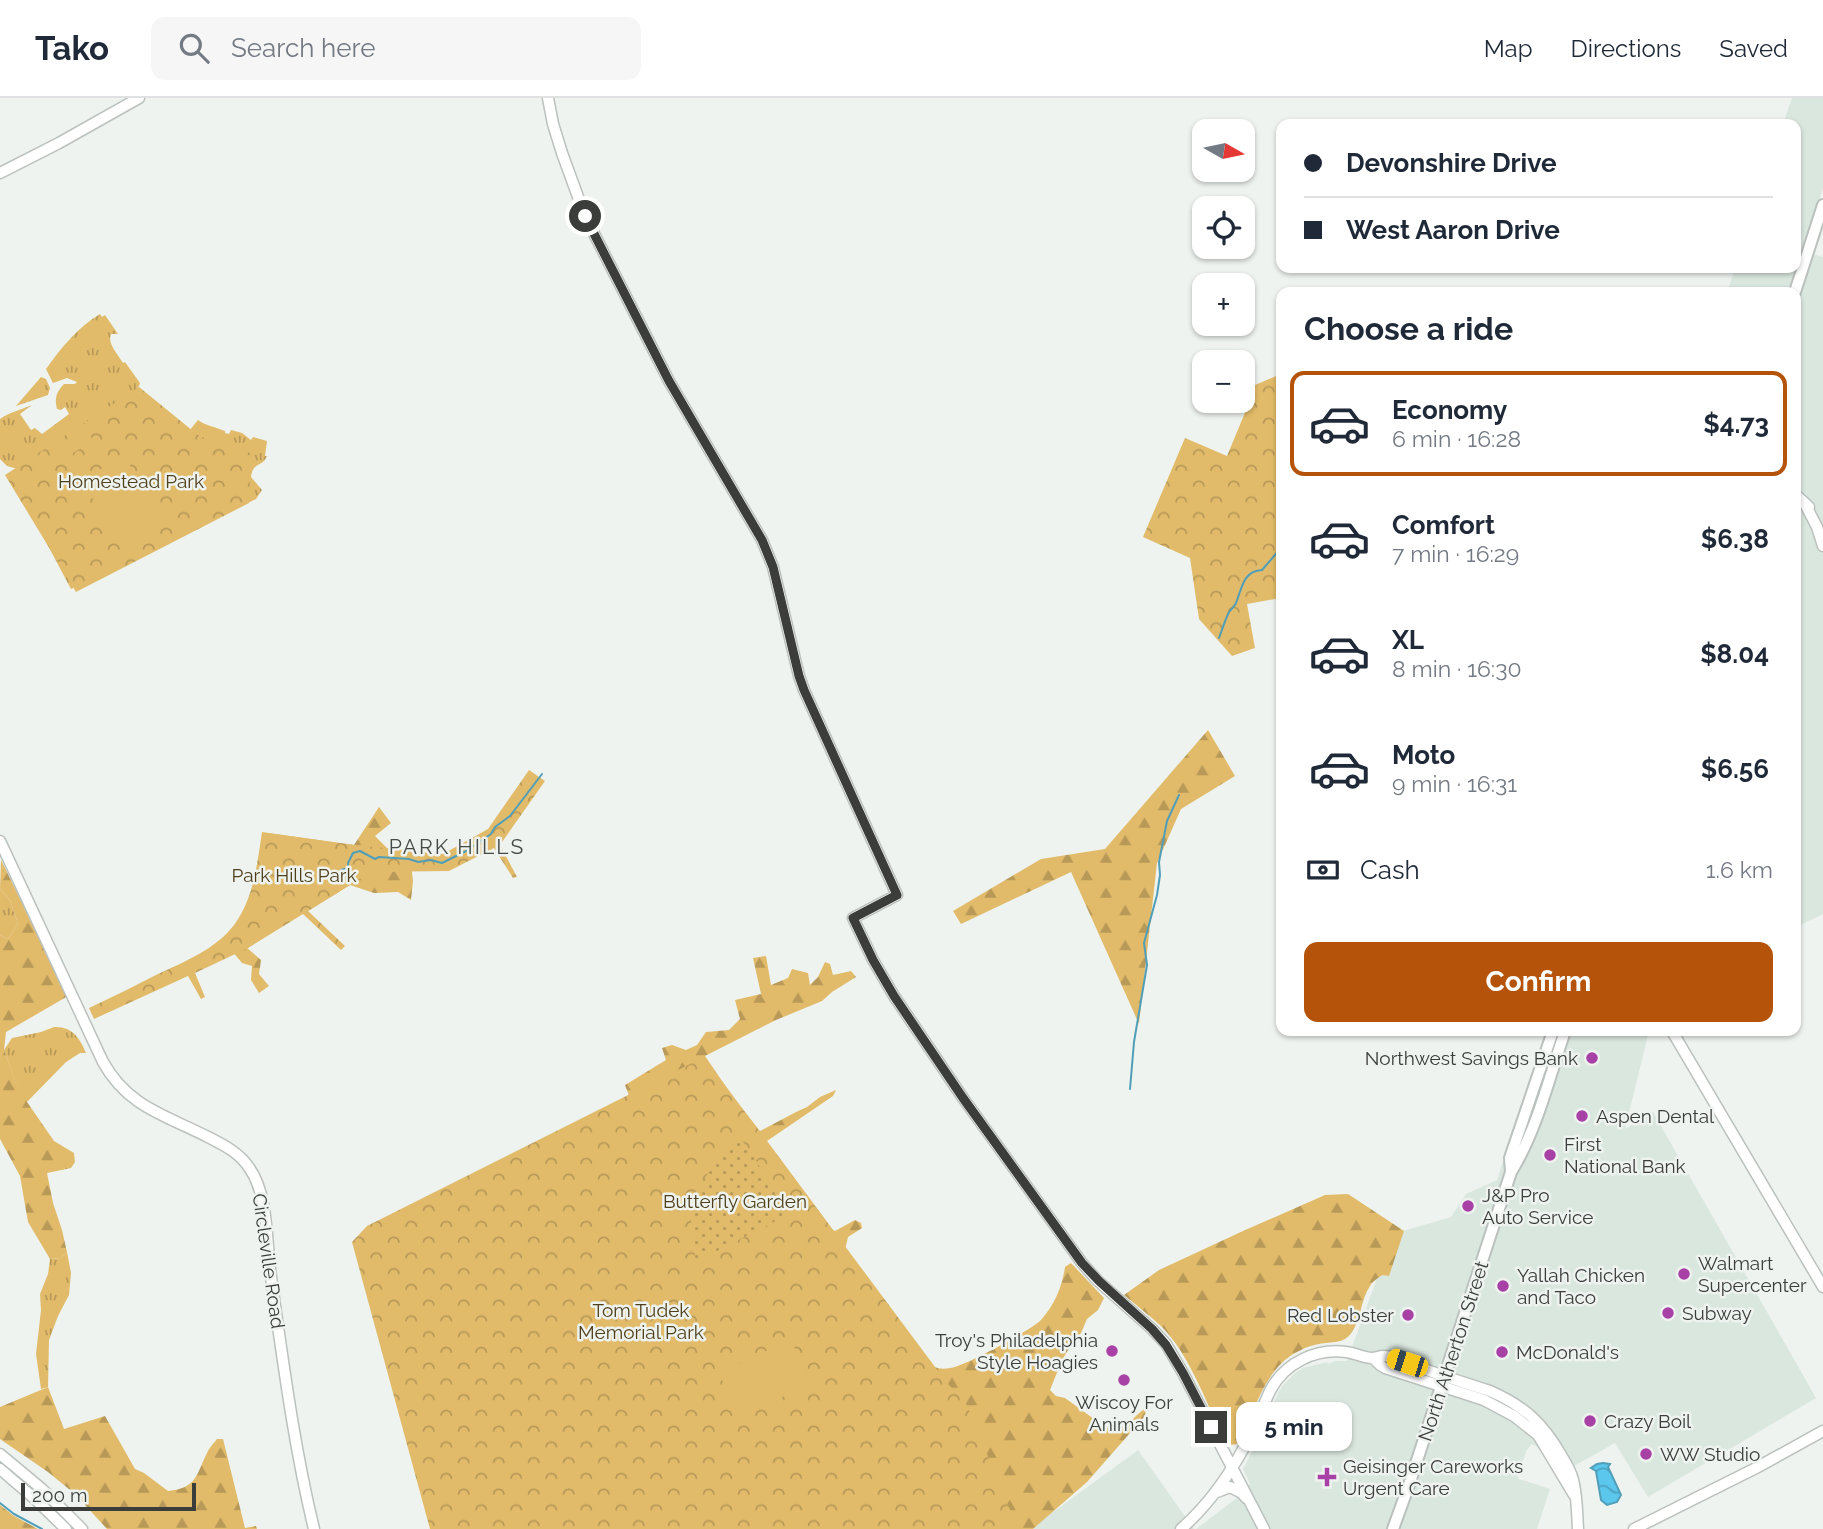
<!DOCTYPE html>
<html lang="en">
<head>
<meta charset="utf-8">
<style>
	body { margin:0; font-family:Raleway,sans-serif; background:#f6f6f7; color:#1f2937; height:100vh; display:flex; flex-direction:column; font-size:26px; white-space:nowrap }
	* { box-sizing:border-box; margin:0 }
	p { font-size:23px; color:#747a83 }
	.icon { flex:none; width:38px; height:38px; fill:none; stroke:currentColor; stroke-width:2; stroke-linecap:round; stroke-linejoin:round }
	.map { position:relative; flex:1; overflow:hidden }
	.panel { position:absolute; left:1276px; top:189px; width:525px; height:749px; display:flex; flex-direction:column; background:#fff; border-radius:14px; box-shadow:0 2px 5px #0004 }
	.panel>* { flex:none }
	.banner { position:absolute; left:1276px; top:21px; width:525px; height:154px; border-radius:14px; box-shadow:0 2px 5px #0004; display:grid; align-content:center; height:154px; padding:0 28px; background:#fff }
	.needle { width:46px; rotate:99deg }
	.controls { position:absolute; left:1192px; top:21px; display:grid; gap:14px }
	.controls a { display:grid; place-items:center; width:63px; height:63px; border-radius:14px; background:#fff; box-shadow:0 2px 5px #0004; font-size:35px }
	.scale { position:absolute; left:21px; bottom:18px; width:175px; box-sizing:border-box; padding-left:7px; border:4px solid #3b3d3b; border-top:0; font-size:19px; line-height:24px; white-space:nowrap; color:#3b3d3b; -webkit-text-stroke:5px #eef3ef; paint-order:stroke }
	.end { position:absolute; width:32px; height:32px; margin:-16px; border:9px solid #3b3d3b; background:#fff; box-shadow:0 0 0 4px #fff }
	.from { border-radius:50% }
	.bubble { position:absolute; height:49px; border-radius:14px; background:#fff; box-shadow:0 2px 5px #0004; font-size:23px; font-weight:700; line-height:49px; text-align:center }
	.car { position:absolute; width:21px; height:42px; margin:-21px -10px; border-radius:9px; box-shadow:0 0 5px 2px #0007; background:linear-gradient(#f5c518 24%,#345 0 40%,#f5c518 0 76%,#345 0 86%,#f5c518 0) }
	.banner b { display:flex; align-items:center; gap:24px; height:66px; font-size:26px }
	.banner b+b { border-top:2px solid #e0e1e3 }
	.banner i { width:18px; height:18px; background:#1f2937 }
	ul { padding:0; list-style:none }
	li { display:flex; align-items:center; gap:21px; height:105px; margin:0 14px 10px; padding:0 14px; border:4px solid transparent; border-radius:14px }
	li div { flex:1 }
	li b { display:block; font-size:26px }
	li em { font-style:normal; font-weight:700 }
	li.current { border-color:#b45309 }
	li>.icon { width:63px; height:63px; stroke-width:1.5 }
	h2 { padding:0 28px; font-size:32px; line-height:84px }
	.pay { display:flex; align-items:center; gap:18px; height:77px; padding:0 28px; font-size:26px }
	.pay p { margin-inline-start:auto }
	.button { display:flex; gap:14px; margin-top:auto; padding:14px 28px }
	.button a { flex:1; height:80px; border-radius:14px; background:#b45309; color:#fff; font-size:28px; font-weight:700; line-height:80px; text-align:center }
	header { display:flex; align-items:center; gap:42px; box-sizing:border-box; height:98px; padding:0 35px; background:#fff; border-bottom:2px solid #e0e1e3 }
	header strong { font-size:33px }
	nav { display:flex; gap:38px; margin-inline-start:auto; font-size:24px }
	.search { width:490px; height:63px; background:#f6f6f7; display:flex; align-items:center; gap:18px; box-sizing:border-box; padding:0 24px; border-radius:14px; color:#747a83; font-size:26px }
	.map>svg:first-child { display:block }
	.built { fill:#dae7de }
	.grass { fill:url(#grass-tufts) }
	.forest { fill:url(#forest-firs) }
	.park { fill:url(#park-crowns) }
	.garden { fill:url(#garden-dots) }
	.pitch { fill:#e1bb69 }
	.water { fill:url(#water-waves); stroke:#519eb8; stroke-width:2 }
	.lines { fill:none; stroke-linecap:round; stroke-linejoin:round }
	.stream { stroke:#519eb8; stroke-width:2 }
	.secondary-casing { stroke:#bbc1bd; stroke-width:13 }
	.primary-casing { stroke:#bbc1bd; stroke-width:14 }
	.secondary { stroke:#fff; stroke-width:10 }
	.primary { stroke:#fff; stroke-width:10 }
	.route { stroke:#3b3d3b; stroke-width:9 }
	.poi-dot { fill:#a841a5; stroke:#eef3ef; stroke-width:2.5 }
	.labels { text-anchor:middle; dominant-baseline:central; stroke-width:5; stroke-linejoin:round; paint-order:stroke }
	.park-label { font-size:19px; fill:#4f3f1b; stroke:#eef3ef }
	.poi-label { font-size:19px; fill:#3b3d3b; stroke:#eef3ef; text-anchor:start }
	.street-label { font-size:19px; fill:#3b3d3b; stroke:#eef3ef }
	.neighbourhood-label { font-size:21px; letter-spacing:2px; fill:#454a47; stroke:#eef3ef }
</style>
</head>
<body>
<header>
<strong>Tako</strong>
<div class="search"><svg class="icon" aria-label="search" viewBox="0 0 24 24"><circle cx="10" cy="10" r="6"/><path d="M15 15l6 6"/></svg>Search here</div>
<nav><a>Map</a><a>Directions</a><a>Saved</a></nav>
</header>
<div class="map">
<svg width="1823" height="1431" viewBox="0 0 1823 1431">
	<defs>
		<pattern id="grass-tufts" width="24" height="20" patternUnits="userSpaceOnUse" patternTransform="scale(1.75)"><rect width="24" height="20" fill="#e1bb69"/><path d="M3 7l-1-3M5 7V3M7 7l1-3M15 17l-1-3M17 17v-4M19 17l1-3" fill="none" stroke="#b89958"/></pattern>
		<pattern id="forest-firs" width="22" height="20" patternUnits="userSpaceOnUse" patternTransform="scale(1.75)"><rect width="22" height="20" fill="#e1bb69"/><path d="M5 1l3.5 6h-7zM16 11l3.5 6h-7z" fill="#b89958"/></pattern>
		<pattern id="park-crowns" width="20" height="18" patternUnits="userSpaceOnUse" patternTransform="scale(1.75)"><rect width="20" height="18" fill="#e1bb69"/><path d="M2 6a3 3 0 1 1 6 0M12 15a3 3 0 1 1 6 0" fill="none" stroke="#b89958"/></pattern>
		<pattern id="garden-dots" width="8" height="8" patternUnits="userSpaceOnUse" patternTransform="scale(1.75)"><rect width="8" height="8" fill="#e1bb69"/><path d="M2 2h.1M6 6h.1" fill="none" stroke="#b89958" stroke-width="1.8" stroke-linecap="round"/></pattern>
		<pattern id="water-waves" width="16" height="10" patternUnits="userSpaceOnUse" patternTransform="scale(1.75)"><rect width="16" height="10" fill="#5bc7ed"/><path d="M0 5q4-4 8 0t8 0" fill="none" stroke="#4ca3c1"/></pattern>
	</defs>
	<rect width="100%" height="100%" fill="#eef3ef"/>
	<path class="built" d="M1792,0H1823V90L1803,153L1823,159V816L1796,829V194H1727L1735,170H1796V26H1783Z
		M1546,933H1649L1625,1031L1653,1014L1816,1300L1648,1399L1615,1345L1558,1377L1539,1347L1537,1349L1532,1346L1526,1353L1518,1379L1519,1381L1550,1391L1537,1431H1196L1238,1399L1250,1386L1243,1371L1256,1346L1278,1295L1284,1286L1295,1275L1303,1270L1327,1264L1328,1266L1335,1263H1347L1393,1136L1451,1119L1466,1096L1497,1082Z
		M1138,1352L1194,1431H1033L1041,1423Z"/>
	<path class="grass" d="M100,216L102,219L105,217L118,236H111C107,246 118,256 123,265L125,264L140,285L138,290L189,333L198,322C206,328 216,329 225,333V335L229,336L231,332L242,335L251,342L253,339L267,343L265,358H267C262,370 253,363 251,379L262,392L256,401L71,491L11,378L21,372L7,368L0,361V321C10,314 21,312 32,307L20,316L31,332L35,330L42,336L69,316L65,309L61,312L57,311C54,300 57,293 64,286H75L77,284L67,280L53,285L46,271C61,250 77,230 100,216Z
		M41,279L46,281L50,290L48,297L16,308Z
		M0,791L10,802L18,826L8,841L0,837Z
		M54,929C72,928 80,940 86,955H80L66,964L26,1005L18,992L4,952L12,940L41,934Z
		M67,1154L71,1175L69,1197L58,1218L49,1242L48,1289L41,1291L36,1256L41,1212L40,1196L48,1176L50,1161L61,1160Z"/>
	<path class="forest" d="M1208,632L1235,678L1181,711L1157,765L1139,926L1071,774L961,826L953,813L1041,761L1105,751Z
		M379,709L391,725L375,738L387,750L411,766L413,783L411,802L398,794L374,795L350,787L308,813L267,735L354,747Z
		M1,762L68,898L6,934L4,952L18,991L54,1043L74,1055L75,1064L71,1070L47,1075L53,1105L62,1132L67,1154L61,1160L50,1161L28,1124L20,1078L0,1041V837L8,841L18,826L10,802L0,791Z
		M245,848L261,862L259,876L269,888L259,895L251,882L252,868L242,865L232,853Z
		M766,858L771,887L788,880L792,871L808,875L810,887L818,879L825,864L830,866L833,877L851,873L856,879L832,894L822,903L776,922L705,958L733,999L760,1033L796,1014L807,1009L820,999L836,992L833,998L767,1043L833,1132L835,1133L855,1122L861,1125L862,1130L848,1139L845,1152L924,1265C933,1269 940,1272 950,1270C964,1269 1031,1232 1041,1222C1055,1206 1062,1189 1065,1169L1071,1165L1104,1200L1098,1212L1087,1221L1081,1235L1071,1247L1062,1262L1050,1292L1056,1298L1065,1300L1105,1329C1127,1335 1130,1320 1146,1310L1145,1318L1087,1384L1033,1431H1006L636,1016L625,987L666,962L662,950L672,947L686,952L697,947L706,934L729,932L740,921L735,902L761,896L753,860Z
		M1348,1096L1404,1133L1389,1178L1382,1177C1378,1180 1372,1184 1370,1188C1361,1201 1361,1221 1352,1234C1343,1247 1332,1243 1319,1246C1307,1248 1293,1255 1285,1262C1259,1285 1254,1318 1237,1346L1230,1347L1224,1341C1206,1305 1190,1257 1161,1228C1149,1217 1136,1207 1124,1197L1159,1172L1243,1133L1325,1097Z
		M48,1289L64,1331L105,1318L135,1371L144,1375L168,1393C197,1390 196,1377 207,1355C209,1350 214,1345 217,1341H223L245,1430L256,1428L257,1431H107L75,1396L48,1374L0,1341V1309Z
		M0,1407L14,1418L38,1431H0Z"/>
	<path class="park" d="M1243,275L1255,287L1281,276V500L1247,506L1255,550L1232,558L1199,521L1190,460L1143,439L1185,340L1227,358L1254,293L1243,282Z
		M139,289L204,342L222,350L251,355L249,405L76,494L5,377Z
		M529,672L545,683L500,747L517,779L513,780L494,750L449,773L371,774L308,813L345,848L341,852L303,816L248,850L195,875L205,899L201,901L188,878L94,921L89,910C112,899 135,888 158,876C184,864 216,851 234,827C254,800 257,766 262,734L354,747L443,756L488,731Z
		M704,959L947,1285L965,1303L1018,1431H430L352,1144L367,1128Z"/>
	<path class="garden" d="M740,1040L756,1062L766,1081L782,1099L785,1118L696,1164C694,1147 689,1130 691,1113C693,1087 722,1058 740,1040Z"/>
	<path class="pitch" d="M85,330L93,342L73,355L65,343Z
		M125,358L160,424L118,447L82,381Z
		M790,1241L812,1284L741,1320L719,1276Z"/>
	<path class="water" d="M1603,1365L1610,1366L1608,1369L1621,1397L1617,1404L1607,1407L1601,1402L1596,1373L1591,1370L1597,1366Z"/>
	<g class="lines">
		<path class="stream" d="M1219,540C1222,532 1225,522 1229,514C1232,510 1234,509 1236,505C1242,490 1243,473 1262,472L1281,450
			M341,772L348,770V765L353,755L360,753L375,761L379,759L409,761L418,764L431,762L442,765L466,753L491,736L495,729L510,718L542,676
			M1130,991L1134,944L1147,867L1144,845L1157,797L1160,777L1159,764L1167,723L1179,697
			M0,1405L14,1416L42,1431"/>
		<defs>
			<path id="secondary" d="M548,0L553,26L562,55L585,118L669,283L762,442L773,469L799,578L804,592L897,797L853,820L873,862L894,898L963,1000L1082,1165L1097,1182L1152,1231L1166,1246L1183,1275L1264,1431
				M0,75L59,45L139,0
				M1796,397L1809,409
				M1804,404L1817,429L1823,448
				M0,743L103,964C128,1009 165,1017 208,1039C224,1047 240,1055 250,1071C269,1099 266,1146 271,1179C283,1263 294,1349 314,1431
				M1672,933L1823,1189
				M1373,1260L1380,1267L1385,1270L1484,1302L1514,1318L1538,1337L1574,1397
				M0,1356L42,1391L82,1431
				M0,1371L35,1401L66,1431
				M1217,1394L1230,1389L1242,1395L1246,1400
				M1181,1431C1212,1404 1235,1369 1253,1332C1260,1319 1264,1305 1270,1293C1284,1265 1316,1250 1346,1254C1355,1255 1364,1260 1372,1260C1376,1260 1379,1258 1383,1258C1396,1258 1411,1266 1424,1271C1446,1279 1468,1286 1490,1293C1524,1308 1543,1325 1561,1357C1566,1365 1571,1373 1573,1382C1577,1397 1577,1415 1578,1431
				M1634,1431L1756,1370L1823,1333"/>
			<path id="primary" d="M1795,194L1823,107
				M1511,1074L1510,1060L1553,933
				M1393,1431L1410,1384L1511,1074C1537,1032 1549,980 1565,933"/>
		</defs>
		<use href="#secondary" class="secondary-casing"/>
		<use href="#primary" class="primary-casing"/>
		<use href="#secondary" class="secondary"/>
		<use href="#primary" class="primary"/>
	</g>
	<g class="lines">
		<path class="route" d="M585,118L669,283L762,442L773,469L799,578L804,592L897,797L853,820L873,862L894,898L963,1000L1082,1165L1099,1183L1152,1231L1166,1247L1183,1275L1211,1329"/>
	</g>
	<g class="poi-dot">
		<circle cx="1592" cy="960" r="7"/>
		<circle cx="1582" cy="1018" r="7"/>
		<circle cx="1550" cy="1057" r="7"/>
		<circle cx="1468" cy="1108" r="7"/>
		<circle cx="1684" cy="1176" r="7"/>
		<circle cx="1503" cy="1188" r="7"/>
		<circle cx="1668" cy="1215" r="7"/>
		<circle cx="1408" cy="1217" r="7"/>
		<circle cx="1112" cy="1253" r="7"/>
		<circle cx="1502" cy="1254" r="7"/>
		<circle cx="1124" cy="1282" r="7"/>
		<circle cx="1590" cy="1323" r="7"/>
		<circle cx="1646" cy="1356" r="7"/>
		<path d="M1323.5 1368.5h7v7h7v7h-7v7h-7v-7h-7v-7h7z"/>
	</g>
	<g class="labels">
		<g class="park-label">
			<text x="131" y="383">Homestead Park</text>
			<text x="294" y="777">Park Hills Park</text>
			<text x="735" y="1103">Butterfly Garden</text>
			<text x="641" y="1212">Tom Tudek<tspan x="641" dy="22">Memorial Park</tspan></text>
		</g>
		<g class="poi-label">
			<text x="1578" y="960" text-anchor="end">Northwest Savings Bank</text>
			<text x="1596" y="1018">Aspen Dental</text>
			<text x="1564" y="1046">First<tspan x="1564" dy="22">National Bank</tspan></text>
			<text x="1482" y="1097">J&amp;P Pro<tspan x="1482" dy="22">Auto Service</tspan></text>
			<text x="1698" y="1165">Walmart<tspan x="1698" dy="22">Supercenter</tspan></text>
			<text x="1517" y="1177">Yallah Chicken<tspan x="1517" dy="22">and Taco</tspan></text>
			<text x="1682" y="1215">Subway</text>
			<text x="1394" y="1217" text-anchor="end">Red Lobster</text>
			<text x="1098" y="1242" text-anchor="end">Troy's Philadelphia<tspan x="1098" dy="22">Style Hoagies</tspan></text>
			<text x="1516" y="1254">McDonald's</text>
			<text x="1124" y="1304" text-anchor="middle">Wiscoy For<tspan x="1124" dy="22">Animals</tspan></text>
			<text x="1604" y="1323">Crazy Boil</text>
			<text x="1660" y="1356">WW Studio</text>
			<text x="1343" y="1368">Geisinger Careworks<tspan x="1343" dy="22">Urgent Care</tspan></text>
		</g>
		<g class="street-label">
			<text transform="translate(269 1163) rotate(82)">Circleville Road</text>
			<text transform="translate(1453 1253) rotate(-72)">North Atherton Street</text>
		</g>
		<g class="neighbourhood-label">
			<text x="457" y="748">PARK HILLS</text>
		</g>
	</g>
</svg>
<div class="controls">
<a><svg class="needle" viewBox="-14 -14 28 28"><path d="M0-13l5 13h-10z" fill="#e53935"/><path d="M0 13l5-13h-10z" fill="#747a83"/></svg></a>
<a><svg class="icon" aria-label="locate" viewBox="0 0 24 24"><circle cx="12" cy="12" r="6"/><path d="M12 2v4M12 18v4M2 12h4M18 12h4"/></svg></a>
<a>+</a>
<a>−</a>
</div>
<div class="scale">200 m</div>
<i class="end from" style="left:585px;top:118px"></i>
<i class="end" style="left:1211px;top:1329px"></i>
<div class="bubble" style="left:1236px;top:1304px;width:116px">5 min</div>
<i class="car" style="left:1407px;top:1265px;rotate:288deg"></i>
<div class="banner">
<b><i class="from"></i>Devonshire Drive</b>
<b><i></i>West Aaron Drive</b>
</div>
<section class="panel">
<h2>Choose a ride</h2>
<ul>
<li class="current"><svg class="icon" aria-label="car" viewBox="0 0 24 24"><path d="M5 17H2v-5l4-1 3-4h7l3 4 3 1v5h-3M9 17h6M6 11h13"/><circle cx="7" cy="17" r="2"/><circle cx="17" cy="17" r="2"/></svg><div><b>Economy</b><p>6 min · 16:28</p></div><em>$4.73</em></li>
<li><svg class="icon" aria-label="car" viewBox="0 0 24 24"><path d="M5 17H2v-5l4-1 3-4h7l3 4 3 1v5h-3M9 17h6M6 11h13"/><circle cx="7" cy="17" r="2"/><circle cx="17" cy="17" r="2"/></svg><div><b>Comfort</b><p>7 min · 16:29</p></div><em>$6.38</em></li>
<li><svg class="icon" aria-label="car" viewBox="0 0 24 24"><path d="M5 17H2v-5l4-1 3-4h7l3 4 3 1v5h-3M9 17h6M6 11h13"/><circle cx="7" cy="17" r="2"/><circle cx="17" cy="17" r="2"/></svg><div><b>XL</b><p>8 min · 16:30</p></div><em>$8.04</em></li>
<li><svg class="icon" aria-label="car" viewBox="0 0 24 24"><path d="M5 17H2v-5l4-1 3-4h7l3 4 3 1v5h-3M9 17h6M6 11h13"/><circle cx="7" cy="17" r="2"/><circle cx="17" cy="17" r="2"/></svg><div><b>Moto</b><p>9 min · 16:31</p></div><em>$6.56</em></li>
</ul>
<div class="pay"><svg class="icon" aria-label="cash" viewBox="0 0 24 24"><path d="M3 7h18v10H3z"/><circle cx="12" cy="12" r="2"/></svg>Cash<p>1.6 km</p></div>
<div class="button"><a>Confirm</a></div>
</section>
</div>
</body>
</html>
